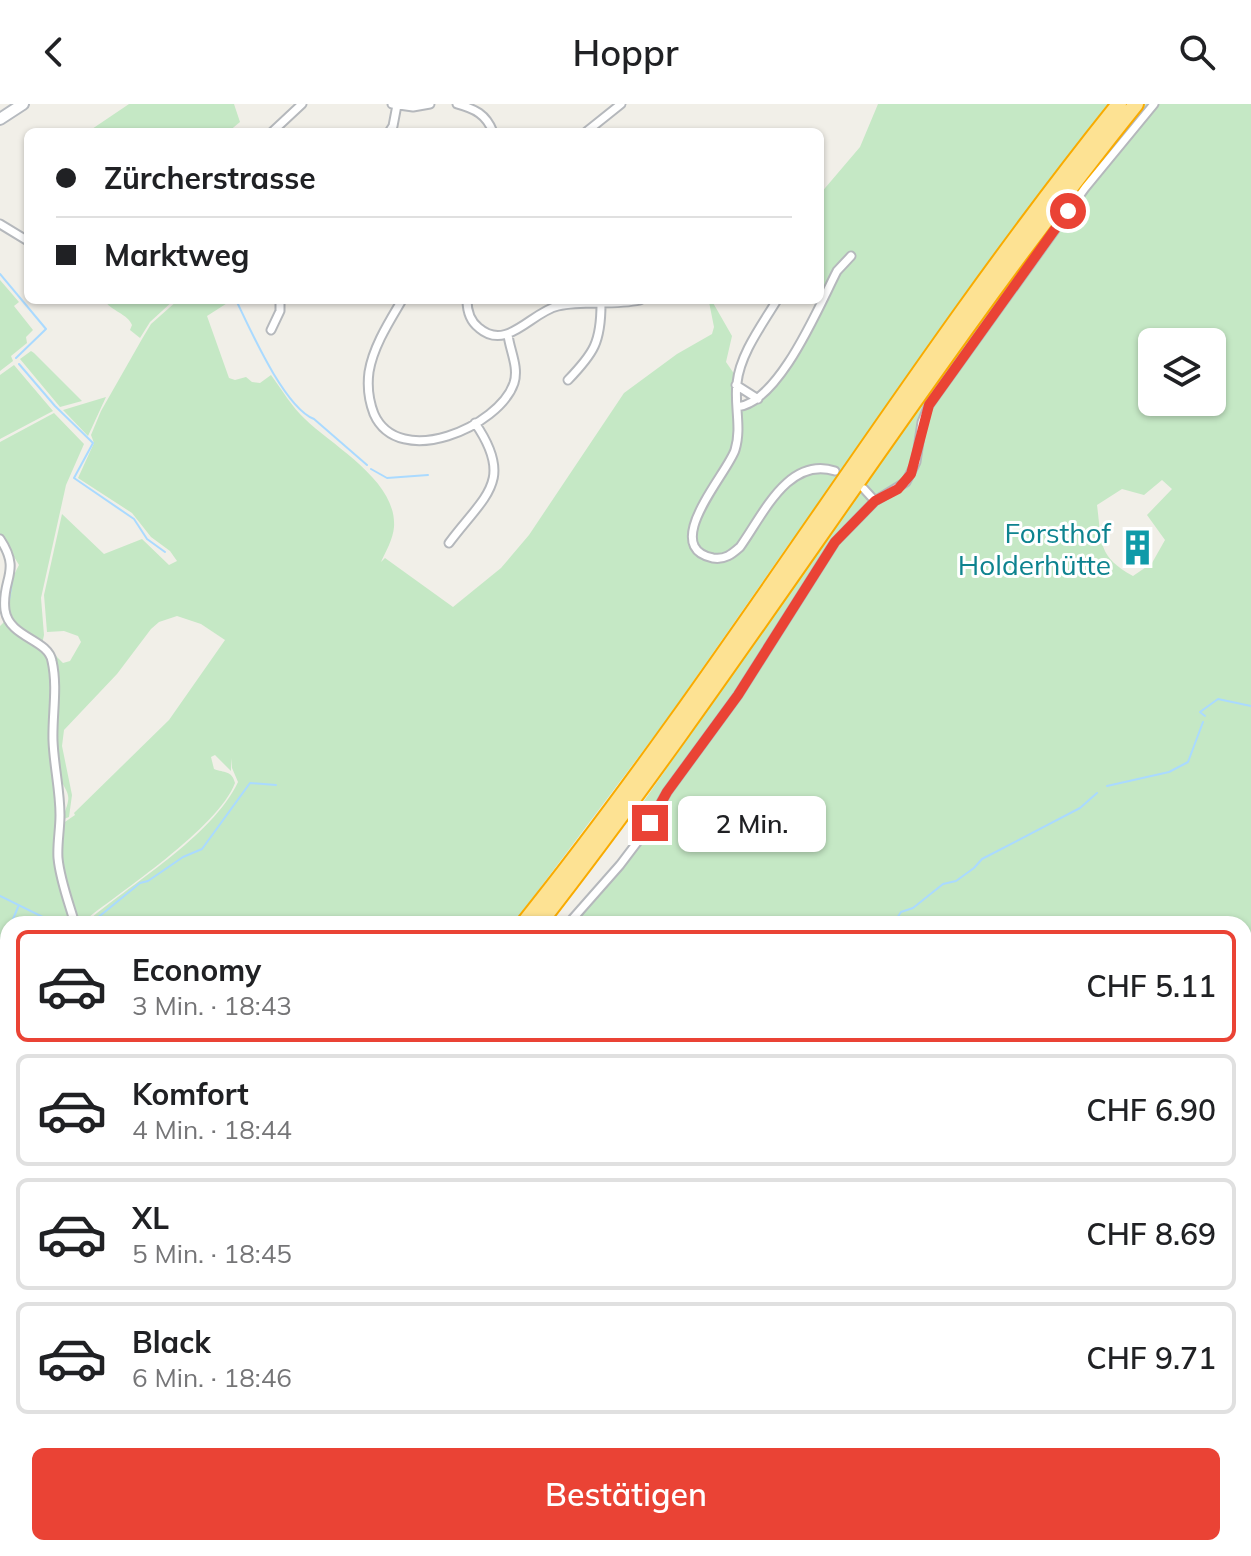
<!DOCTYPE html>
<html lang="de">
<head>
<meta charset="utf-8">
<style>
	body { margin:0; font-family:Mulish,sans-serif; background:#f6f6f6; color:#202124; height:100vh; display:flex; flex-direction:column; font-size:30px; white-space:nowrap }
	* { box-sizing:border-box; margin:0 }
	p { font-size:26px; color:#757577 }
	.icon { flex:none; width:44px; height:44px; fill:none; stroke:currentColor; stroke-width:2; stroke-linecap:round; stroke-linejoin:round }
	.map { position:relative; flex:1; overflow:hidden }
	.drawer { position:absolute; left:0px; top:812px; width:1252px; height:640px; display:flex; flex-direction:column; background:#fff; border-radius:24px 24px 0 0; box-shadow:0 2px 6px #0004 }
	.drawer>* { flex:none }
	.guide { position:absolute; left:24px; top:24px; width:800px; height:176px; border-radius:12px; box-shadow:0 2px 6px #0004; display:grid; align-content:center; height:176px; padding:0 32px; background:#fff }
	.controls { position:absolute; left:1138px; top:224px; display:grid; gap:16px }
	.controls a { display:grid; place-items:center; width:88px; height:88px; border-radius:12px; background:#fff; box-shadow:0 2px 6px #0004; font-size:40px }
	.end { position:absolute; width:36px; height:36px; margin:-18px; border:10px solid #ea4335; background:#fff; box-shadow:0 0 0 4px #fff }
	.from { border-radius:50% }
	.bubble { position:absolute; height:56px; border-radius:12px; background:#fff; box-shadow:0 2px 6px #0004; font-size:26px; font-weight:600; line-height:56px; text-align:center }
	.guide b { display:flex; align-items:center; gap:28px; height:76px; font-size:30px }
	.guide b+b { border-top:2px solid #e0e0e0 }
	.guide i { width:20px; height:20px; background:#202124 }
	ul { padding:14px 0 0; list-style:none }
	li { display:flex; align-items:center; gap:24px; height:112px; margin:0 16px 12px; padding:0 16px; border:4px solid #e0e0e0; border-radius:12px }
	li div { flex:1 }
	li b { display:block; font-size:30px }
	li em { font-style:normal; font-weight:600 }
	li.active { border-color:#ea4335 }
	li>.icon { width:72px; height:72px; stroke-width:1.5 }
	.button { display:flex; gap:16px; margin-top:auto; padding:16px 32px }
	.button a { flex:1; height:92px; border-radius:12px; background:#ea4335; color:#fff; font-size:32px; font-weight:600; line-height:92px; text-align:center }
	header { display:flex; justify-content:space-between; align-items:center; height:104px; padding:0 32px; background:#fff; font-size:36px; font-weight:600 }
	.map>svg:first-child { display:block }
	.green { fill:#c5e8c5; fill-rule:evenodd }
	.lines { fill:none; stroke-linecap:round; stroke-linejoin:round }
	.stream { stroke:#aadaff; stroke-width:2 }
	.minor-casing { stroke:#b5b8bc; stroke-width:11 }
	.secondary-casing { stroke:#b6babf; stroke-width:14 }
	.motorway-casing { stroke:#f9ab00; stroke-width:18 }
	.minor { stroke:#fff; stroke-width:7 }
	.secondary { stroke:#fff; stroke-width:10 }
	.motorway { stroke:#fde293; stroke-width:14 }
	.route { stroke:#ea4335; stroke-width:10 }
	.labels { text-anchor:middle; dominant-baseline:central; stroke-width:6; stroke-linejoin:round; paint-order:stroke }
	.culture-label { font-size:28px; fill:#0d838f; stroke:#fff; text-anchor:end }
</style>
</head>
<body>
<header><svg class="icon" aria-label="back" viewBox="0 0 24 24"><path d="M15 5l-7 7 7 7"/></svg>Hoppr<svg class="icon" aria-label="search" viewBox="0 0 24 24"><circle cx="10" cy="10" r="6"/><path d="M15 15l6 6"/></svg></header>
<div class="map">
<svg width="1251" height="1452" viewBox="0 0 1251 1452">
	<rect width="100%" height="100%" fill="#f1efe8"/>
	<path class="green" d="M129,0H234L240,18L228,28H94L92,25Z
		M878,0H1251V1452H94L99,1444H1244V820H573L622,764L639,704L814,454L791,437L664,619L513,820H84C130,780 212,733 238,678L232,664L231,654V667L215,651L211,653L214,665C224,669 232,666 235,679C218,724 120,788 80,820L61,815L52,820H8V843L3,855L0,850V522L5,517L11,527L44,545L53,565L59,722L75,711L74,709L169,616L225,536L201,520L177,512L159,518L151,525L117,570L64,626L62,642L72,691L69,713L64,715C64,707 67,704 68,697C70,688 62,682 61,674C55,635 55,594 53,554L54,550L63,559L70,557L81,538L78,532L64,527L47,528L44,491L62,410L104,450L142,435L169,461L177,457L170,447L151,433L132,409L78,374L94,339L91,331L101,307L142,235L151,220L178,196H232L207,212L229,274L235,276L246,273L252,278L260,279L271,271C282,286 292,303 305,315C334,343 397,377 394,423C393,435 386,447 381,458L385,454L453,503L501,464L529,431L624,289L677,250L712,230L714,223L709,198L712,197L732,232L726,258L737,274V303C772,301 811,214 827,185L820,181V122L824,116L820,90L860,43ZM1152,238H1212V298H1152ZM1162,376L1172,385L1147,411L1165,436L1152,459L1133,472C1097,452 1102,439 1097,401L1122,385L1144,391Z
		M0,176L19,198L14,202L33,226L26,233L27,239L11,252L13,257L0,267Z
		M104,196H174L150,218L140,234L130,226L132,221C128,210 111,207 104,196Z
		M31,247L34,249L82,297L60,303L20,255Z
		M14,261L53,307L0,335V271Z
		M106,293L88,332L63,306Z
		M54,309L84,340L66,381L41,494L44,531L42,540C6,519 0,496 19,461L0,430V338Z
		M8,949V1444H58L53,1452H0V957Z"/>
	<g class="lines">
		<path class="stream" d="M0,170L46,225L16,254
			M236,196C250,225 284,303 314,315L367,361
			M19,260L55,302L93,339L74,374L134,415L147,435L165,448
			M371,365L387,374L428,371
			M8,502L14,465
			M1205,612L1200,608L1218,595L1251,602
			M1107,682L1169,668L1188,658L1203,618
			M0,792L57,820
			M11,820L18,803
			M90,820L140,779L148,777L183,753L202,745L250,679L276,681
			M893,820L901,808L913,804L943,780L956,777L974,764L982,755L1080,704L1097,689
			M0,845L8,827
			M0,867L8,881
			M582,1444L586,1452"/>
		<defs>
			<path id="minor" d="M392,0L413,3L430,0
				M457,0C475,5 486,10 493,28
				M272,28L302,0
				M389,28L393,22L397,1
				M586,28L621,0
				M0,120L28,137
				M402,196C389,218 373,243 369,268C367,283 369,297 374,310C399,366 499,323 514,279C519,263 510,247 508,231
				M467,196C467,207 470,217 479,224C507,248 531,208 558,202C584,196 613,202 640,196
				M777,196C762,221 740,250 737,279C734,301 742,324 735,346C727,370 659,443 713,454C725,456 732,450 740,443C763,411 788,352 835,367
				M271,226L280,207V196
				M568,276C594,249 601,238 601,200
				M736,281L758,295
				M737,303C779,299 819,202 837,167L851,152
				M864,385L875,397
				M0,435C22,468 1,475 5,506C9,534 48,535 52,557C58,584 52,611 53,637C54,662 60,686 60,711C60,726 57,740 58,754C60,776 69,799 75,820
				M449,439C485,391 515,377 475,319
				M568,820L620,761L645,728L667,688L738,591L835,438L875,397L906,378L916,358L922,318L929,301L1085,84L1154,0
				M92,1452L96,1444"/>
			<path id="secondary" d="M0,15L23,0"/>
			<path id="motorway" d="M523,820C734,556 907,264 1119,0
				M539,820C747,553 924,264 1136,0
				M62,1452L66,1444
				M77,1452L81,1444"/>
		</defs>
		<use href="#minor" class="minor-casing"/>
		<use href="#secondary" class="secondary-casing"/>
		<use href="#motorway" class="motorway-casing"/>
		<use href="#minor" class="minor"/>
		<use href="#secondary" class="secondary"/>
		<use href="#motorway" class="motorway"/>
	</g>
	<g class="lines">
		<path class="route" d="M650,719L667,688L738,591L835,438L875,397L898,385L911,370L929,301L1068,107"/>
	</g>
	<defs>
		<symbol id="building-bare" viewBox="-9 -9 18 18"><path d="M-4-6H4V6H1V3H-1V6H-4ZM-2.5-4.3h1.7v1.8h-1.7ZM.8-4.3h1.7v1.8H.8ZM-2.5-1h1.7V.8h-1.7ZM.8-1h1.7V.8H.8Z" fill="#0f9aa8" stroke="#fff" stroke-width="2.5" paint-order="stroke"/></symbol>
	</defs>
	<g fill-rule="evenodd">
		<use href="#building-bare" x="1112" y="418" width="51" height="51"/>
	</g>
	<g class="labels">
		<g class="culture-label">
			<text x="1111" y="428">Forsthof<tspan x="1111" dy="32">Holderhütte</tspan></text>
		</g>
	</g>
</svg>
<div class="controls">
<a><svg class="icon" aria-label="layers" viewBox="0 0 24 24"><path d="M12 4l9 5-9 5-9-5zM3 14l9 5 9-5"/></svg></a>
</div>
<i class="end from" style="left:1068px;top:107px"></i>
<i class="end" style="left:650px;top:719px"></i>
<div class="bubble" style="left:678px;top:692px;width:148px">2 Min.</div>
<div class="guide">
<b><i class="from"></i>Zürcherstrasse</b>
<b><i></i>Marktweg</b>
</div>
<section class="drawer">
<ul>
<li class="active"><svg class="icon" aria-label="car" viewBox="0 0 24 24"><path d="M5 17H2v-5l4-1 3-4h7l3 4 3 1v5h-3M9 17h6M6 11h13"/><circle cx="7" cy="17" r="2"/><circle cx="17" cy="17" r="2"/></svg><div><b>Economy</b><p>3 Min. · 18:43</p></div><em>CHF 5.11</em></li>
<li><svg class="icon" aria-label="car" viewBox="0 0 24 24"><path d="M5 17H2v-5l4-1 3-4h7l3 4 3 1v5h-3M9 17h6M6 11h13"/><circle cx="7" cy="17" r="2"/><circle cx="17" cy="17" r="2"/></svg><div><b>Komfort</b><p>4 Min. · 18:44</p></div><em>CHF 6.90</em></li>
<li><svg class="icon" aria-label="car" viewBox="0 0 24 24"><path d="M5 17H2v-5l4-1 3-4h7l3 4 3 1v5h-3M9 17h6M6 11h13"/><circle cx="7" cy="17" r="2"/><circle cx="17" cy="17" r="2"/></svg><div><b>XL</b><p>5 Min. · 18:45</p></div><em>CHF 8.69</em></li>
<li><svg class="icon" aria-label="car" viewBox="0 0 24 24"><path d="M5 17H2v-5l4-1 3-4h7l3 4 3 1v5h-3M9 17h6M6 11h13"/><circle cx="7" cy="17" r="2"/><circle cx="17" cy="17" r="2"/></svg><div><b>Black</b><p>6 Min. · 18:46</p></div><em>CHF 9.71</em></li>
</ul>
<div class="button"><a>Bestätigen</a></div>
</section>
</div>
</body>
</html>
